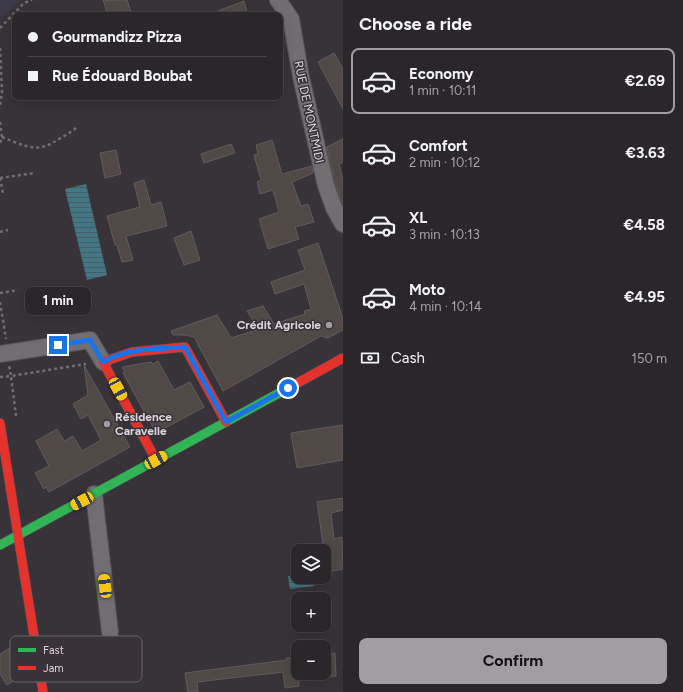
<!DOCTYPE html>
<html lang="en">
<head>
<meta charset="utf-8">
<style>
	body { margin:0; font-family:Figtree,sans-serif; background:#363236; color:#f1f3f6; height:100vh; display:flex; flex-direction:column; font-size:15px; white-space:nowrap }
	* { box-sizing:border-box; margin:0 }
	p { font-size:13px; color:#a5a5a8 }
	.icon { flex:none; width:22px; height:22px; fill:none; stroke:currentColor; stroke-width:2; stroke-linecap:round; stroke-linejoin:round }
	.map { position:relative; flex:1; overflow:hidden }
	.details { display:flex; flex-direction:column; background:#2a262a; width:340px }
	.details>* { flex:none }
	.top-card { position:absolute; left:12px; top:12px; width:271px; height:88px; border-radius:8px; box-shadow:0 4px 16px #0002,0 0 0 1px #464347; display:grid; align-content:center; height:88px; padding:0 16px; background:#2a262a }
	.tools { position:absolute; left:291px; top:544px; display:grid; gap:8px }
	.tools a { display:grid; place-items:center; width:40px; height:40px; border-radius:8px; background:#2a262a; box-shadow:0 4px 16px #0002,0 0 0 1px #464347; font-size:20px }
	.end { position:absolute; width:18px; height:18px; margin:-9px; border:5px solid #1a73e8; background:#fff; box-shadow:0 0 0 2px #fff }
	.from { border-radius:50% }
	.bubble { position:absolute; height:28px; border-radius:8px; background:#2a262a; box-shadow:0 4px 16px #0002,0 0 0 1px #464347; font-size:13px; font-weight:700; line-height:28px; text-align:center }
	.car { position:absolute; width:12px; height:24px; margin:-12px -6px; border-radius:5px; box-shadow:0 0 3px 1px #0007; background:linear-gradient(#f5c518 24%,#345 0 40%,#f5c518 0 76%,#345 0 86%,#f5c518 0) }
	.top-card b { display:flex; align-items:center; gap:14px; height:38px; font-size:15px }
	.top-card b+b { border-top:1px solid #464347 }
	.top-card i { width:10px; height:10px; background:#f1f3f6 }
	ul { padding:0; list-style:none }
	li { display:flex; align-items:center; gap:12px; height:66px; margin:0 8px 6px; padding:0 8px; border:2px solid transparent; border-radius:8px }
	li div { flex:1 }
	li b { display:block; font-size:15px }
	li em { font-style:normal; font-weight:700 }
	li.on { border-color:#a19da2 }
	li>.icon { width:36px; height:36px; stroke-width:1.5 }
	h2 { padding:0 16px; font-size:18px; line-height:48px }
	.pay { display:flex; align-items:center; gap:10px; height:44px; padding:0 16px; font-size:15px }
	.pay p { margin-inline-start:auto }
	.button { display:flex; gap:8px; margin-top:auto; padding:8px 16px }
	.button a { flex:1; height:46px; border-radius:8px; background:#a19da2; color:#111; font-size:16px; font-weight:700; line-height:46px; text-align:center }
	main { display:flex; flex:1; min-height:0 }
	.map>svg:first-child { display:block }
	.education { fill:#3c3948 }
	.water { fill:url(#water-rules) }
	.building { fill:#504946; stroke:#605c5e }
	.lines { fill:none; stroke-linecap:round; stroke-linejoin:round }
	.street-casing { stroke:#545054; stroke-width:18 }
	.fast-casing { stroke:#545054; stroke-width:10 }
	.jam-casing { stroke:#545054; stroke-width:10 }
	.path { stroke:#726e72; stroke-width:2.5; stroke-dasharray:3 3; stroke-linecap:butt }
	.street { stroke:#716e71; stroke-width:16 }
	.fast { stroke:#30b455; stroke-width:9 }
	.jam { stroke:#e5322d; stroke-width:9 }
	.route { stroke:#1a73e8; stroke-width:5 }
	.poi-dot { fill:#a19da2; stroke:#393239; stroke-width:1.5 }
	.labels { text-anchor:middle; dominant-baseline:central; stroke-width:3; stroke-linejoin:round; paint-order:stroke }
	.street-label { font-size:12px; fill:#dad6db; stroke:#393239 }
	.poi-label { font-size:12px; font-weight:bold; fill:#dad6db; stroke:#393239; text-anchor:end }
	.key { fill:#393239; stroke:#69636a; stroke-width:1 }
	.key-label { font-size:11px; fill:#dad6db }
</style>
</head>
<body>
<main>
<div class="map">
<svg width="343" height="692" viewBox="0 0 343 692">
	<defs>
		<pattern id="water-rules" width="6" height="5" patternUnits="userSpaceOnUse"><rect width="6" height="5" fill="#447783"/><path d="M0 2.5h6" fill="none" stroke="#435e66"/></pattern>
	</defs>
	<rect width="100%" height="100%" fill="#383338"/>
	<path class="education" d="M0,0H20L0,20Z"/>
	<path class="water" d="M86,184L107,275L87,280L65,189Z
		M298,575V577H313L314,586L290,589L288,576Z"/>
	<path class="building" d="M103,0H127L132,15H108Z
		M244,1L248,15H210V14Z
		M334,53L343,69V109L318,62Z
		M343,139V162L339,164L343,180V205L335,183L327,147Z
		M272,140L282,174L312,166L313,173L292,182L301,206L308,204L314,222L295,227L299,239L268,249L259,219L279,212L273,190L260,194L257,182L261,180L254,155L258,154L256,145Z
		M231,144L235,153L204,163L201,154Z
		M116,150L121,174L105,178L100,153Z
		M144,180L151,205L161,202L167,226L126,236L133,260L122,262L117,245H115L107,216L140,207L134,183Z
		M191,231L200,260L184,265L174,238Z
		M318,243L343,319V330L328,338L321,336L223,391L194,337L184,335H173L171,331L217,315L231,338L259,329L247,311L263,306L274,324L305,314L304,311L311,309L304,284L275,294L271,282L305,270L298,250Z
		M158,361L174,390L190,382L204,407L156,433L123,373L125,372L122,367L151,362L153,364Z
		M84,365L130,447L49,492L46,487L44,489L35,473L49,466L36,441L57,429L64,441L73,436L82,451L101,440L88,415L81,419L73,404L88,395Z
		M343,425V460L297,468L291,433Z
		M343,498V510L331,513L334,539L342,537L343,569L327,572L317,502Z
		M11,647L27,672L7,685L0,674V654Z
		M335,653L336,676L324,677V654Z
		M298,657L299,686L285,688L283,672L197,682L198,692H188L185,673L287,660L286,658Z"/>
	<g class="lines">
		<defs>
			<path id="street" d="M278,0L291,19L301,77L326,186L334,208L343,224
				M0,354L90,340L103,362
				M94,494L110,632"/>
			<path id="fast" d="M0,545L292,386"/>
			<path id="jam" d="M292,386L343,358
				M0,423L43,692
				M156,460L103,362L132,352L185,347L226,422"/>
		</defs>
		<use href="#street" class="street-casing"/>
		<use href="#fast" class="fast-casing"/>
		<use href="#jam" class="jam-casing"/>
		<path class="path" d="M0,28L24,3L32,0
			M0,48L2,92L0,105
			M0,122L2,137L0,144
			M2,137C41,153 39,151 74,130L77,126
			M0,178L35,173
			M0,178L3,193
			M0,232L8,230
			M0,293L18,290
			M0,302L6,339
			M0,377L11,376L9,365
			M16,416L11,376L86,364"/>
		<use href="#street" class="street"/>
		<use href="#fast" class="fast"/>
		<use href="#jam" class="jam"/>
	</g>
	<g class="lines">
		<path class="route" d="M58,345L90,340L103,362C127,348 158,349 185,347L226,422L288,388"/>
	</g>
	<g class="poi-dot">
		<circle cx="329" cy="325" r="4"/>
		<circle cx="107" cy="424" r="4"/>
	</g>
	<g class="labels">
		<g class="street-label">
			<text transform="translate(309 112) rotate(78)">RUE DE MONTMIDI</text>
		</g>
		<g class="poi-label">
			<text x="321" y="325">Crédit Agricole</text>
			<text x="115" y="417" text-anchor="start">Résidence<tspan x="115" dy="14">Caravelle</tspan></text>
		</g>
	</g>
	<rect x="10" y="636" width="132" height="46" rx="6" class="key"/>
	<rect x="18" y="648" width="18" height="4" fill="#30b455"/>
	<rect x="18" y="666" width="18" height="4" fill="#e5322d"/>
	<g class="key-label">
		<text x="43" y="654">Fast</text>
		<text x="43" y="672">Jam</text>
	</g>
</svg>
<div class="tools">
<a><svg class="icon" aria-label="layers" viewBox="0 0 24 24"><path d="M12 4l9 5-9 5-9-5zM3 14l9 5 9-5"/></svg></a>
<a>+</a>
<a>−</a>
</div>
<i class="end from" style="left:288px;top:388px"></i>
<i class="end" style="left:58px;top:345px"></i>
<div class="bubble" style="left:25px;top:287px;width:66px">1 min</div>
<i class="car" style="left:118px;top:389px;rotate:151deg"></i>
<i class="car" style="left:156px;top:460px;rotate:61deg"></i>
<i class="car" style="left:82px;top:501px;rotate:242deg"></i>
<i class="car" style="left:105px;top:586px;rotate:353deg"></i>
<div class="top-card">
<b><i class="from"></i>Gourmandizz Pizza</b>
<b><i></i>Rue Édouard Boubat</b>
</div>
</div>
<section class="details">
<h2>Choose a ride</h2>
<ul>
<li class="on"><svg class="icon" aria-label="car" viewBox="0 0 24 24"><path d="M5 17H2v-5l4-1 3-4h7l3 4 3 1v5h-3M9 17h6M6 11h13"/><circle cx="7" cy="17" r="2"/><circle cx="17" cy="17" r="2"/></svg><div><b>Economy</b><p>1 min · 10:11</p></div><em>€2.69</em></li>
<li><svg class="icon" aria-label="car" viewBox="0 0 24 24"><path d="M5 17H2v-5l4-1 3-4h7l3 4 3 1v5h-3M9 17h6M6 11h13"/><circle cx="7" cy="17" r="2"/><circle cx="17" cy="17" r="2"/></svg><div><b>Comfort</b><p>2 min · 10:12</p></div><em>€3.63</em></li>
<li><svg class="icon" aria-label="car" viewBox="0 0 24 24"><path d="M5 17H2v-5l4-1 3-4h7l3 4 3 1v5h-3M9 17h6M6 11h13"/><circle cx="7" cy="17" r="2"/><circle cx="17" cy="17" r="2"/></svg><div><b>XL</b><p>3 min · 10:13</p></div><em>€4.58</em></li>
<li><svg class="icon" aria-label="car" viewBox="0 0 24 24"><path d="M5 17H2v-5l4-1 3-4h7l3 4 3 1v5h-3M9 17h6M6 11h13"/><circle cx="7" cy="17" r="2"/><circle cx="17" cy="17" r="2"/></svg><div><b>Moto</b><p>4 min · 10:14</p></div><em>€4.95</em></li>
</ul>
<div class="pay"><svg class="icon" aria-label="cash" viewBox="0 0 24 24"><path d="M3 7h18v10H3z"/><circle cx="12" cy="12" r="2"/></svg>Cash<p>150 m</p></div>
<div class="button"><a>Confirm</a></div>
</section>
</main>
</body>
</html>
